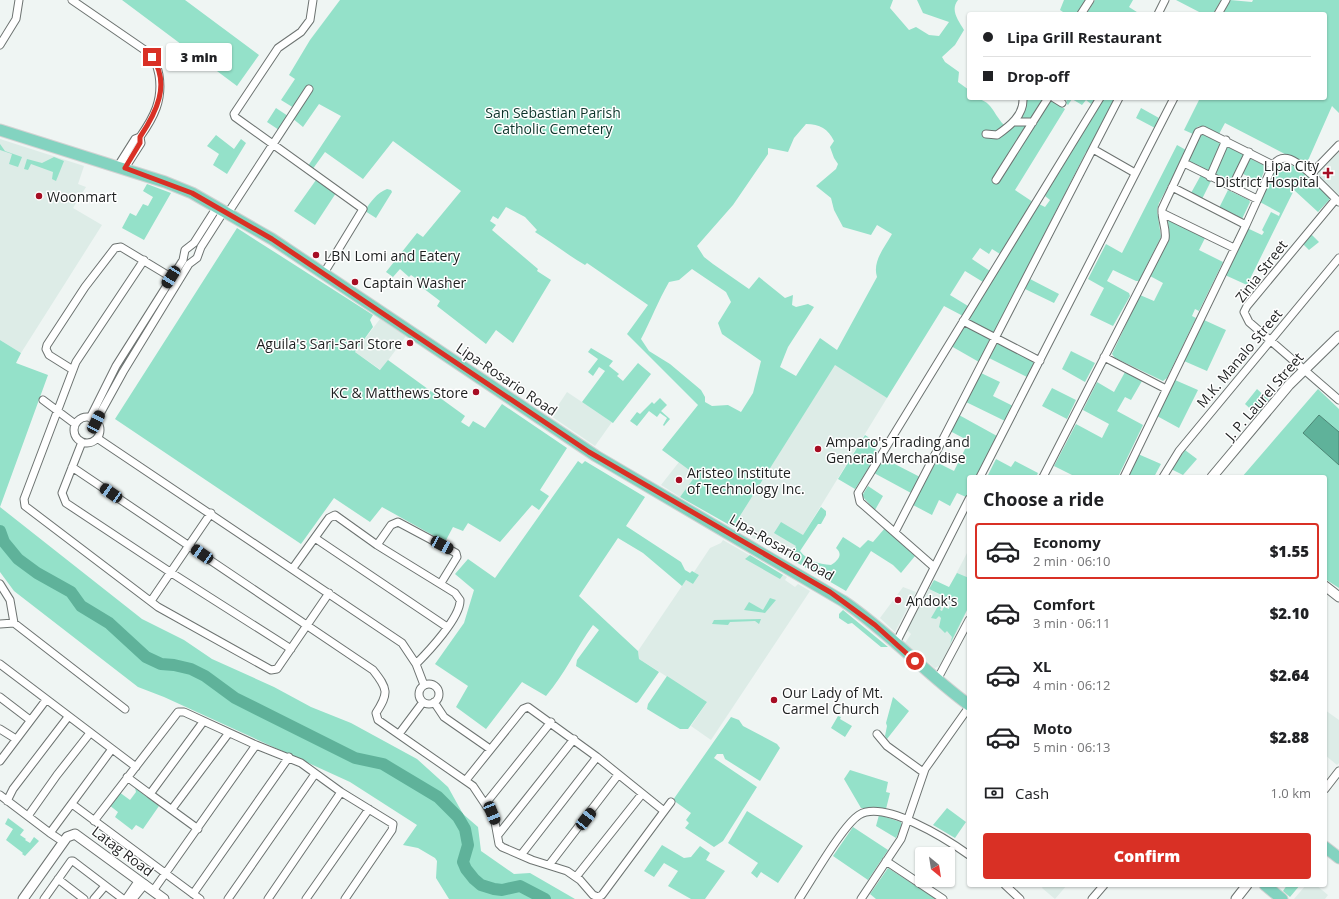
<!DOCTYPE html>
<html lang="en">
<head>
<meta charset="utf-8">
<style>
	body { margin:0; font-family:"Open Sans",sans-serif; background:#f2f2f2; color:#202124; height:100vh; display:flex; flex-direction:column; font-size:15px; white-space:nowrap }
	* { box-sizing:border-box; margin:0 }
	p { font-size:13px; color:#757577 }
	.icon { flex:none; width:22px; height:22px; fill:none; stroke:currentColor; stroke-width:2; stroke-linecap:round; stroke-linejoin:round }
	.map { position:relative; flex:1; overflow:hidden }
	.details { position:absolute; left:967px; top:475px; width:360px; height:412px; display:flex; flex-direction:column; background:#fff; border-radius:4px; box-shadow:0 1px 3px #0004 }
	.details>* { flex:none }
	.guide { position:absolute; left:967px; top:12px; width:360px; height:88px; border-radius:4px; box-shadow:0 1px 3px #0004; display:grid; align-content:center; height:88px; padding:0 16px; background:#fff }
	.needle { width:26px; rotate:150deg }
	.buttons { position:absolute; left:915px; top:847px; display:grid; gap:8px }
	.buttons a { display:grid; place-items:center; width:40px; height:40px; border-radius:4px; background:#fff; box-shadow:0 1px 3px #0004; font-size:20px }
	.end { position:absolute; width:18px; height:18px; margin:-9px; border:5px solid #d93025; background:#fff; box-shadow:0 0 0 2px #fff }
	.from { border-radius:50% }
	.bubble { position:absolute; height:28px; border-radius:4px; background:#fff; box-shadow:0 1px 3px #0004; font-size:13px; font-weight:800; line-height:28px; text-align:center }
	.car { position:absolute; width:12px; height:24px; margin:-12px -6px; border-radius:5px; box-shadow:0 0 3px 1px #0007; background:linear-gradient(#222 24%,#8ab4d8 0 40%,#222 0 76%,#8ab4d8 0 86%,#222 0) }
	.guide b { display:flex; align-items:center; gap:14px; height:38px; font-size:15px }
	.guide b+b { border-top:1px solid #e0e0e0 }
	.guide i { width:10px; height:10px; background:#202124 }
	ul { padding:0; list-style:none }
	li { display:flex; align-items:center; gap:12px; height:56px; margin:0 8px 6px; padding:0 8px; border:2px solid transparent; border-radius:4px }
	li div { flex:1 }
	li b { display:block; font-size:15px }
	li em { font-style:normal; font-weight:800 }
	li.selected { border-color:#d93025 }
	li>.icon { width:36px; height:36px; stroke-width:1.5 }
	h2 { padding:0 16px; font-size:18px; line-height:48px }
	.pay { display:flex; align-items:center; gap:10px; height:44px; padding:0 16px; font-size:15px }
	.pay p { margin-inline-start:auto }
	.button { display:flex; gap:8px; margin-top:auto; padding:8px 16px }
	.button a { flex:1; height:46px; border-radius:4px; background:#d93025; color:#fff; font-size:16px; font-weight:800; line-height:46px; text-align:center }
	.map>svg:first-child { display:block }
	.built { fill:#ddece7 }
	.green { fill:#94e1c9; fill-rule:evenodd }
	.water { fill:#5fb29a; stroke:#4c8675 }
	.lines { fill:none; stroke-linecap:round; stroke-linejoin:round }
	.river { stroke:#5fb29a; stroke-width:12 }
	.minor-casing { stroke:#6d7371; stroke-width:9 }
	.tertiary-casing { stroke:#6d7371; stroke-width:11 }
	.primary-casing { stroke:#d2d2d2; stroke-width:13 }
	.minor { stroke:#fff; stroke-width:7 }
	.tertiary { stroke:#fff; stroke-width:9 }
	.primary { stroke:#83d3c0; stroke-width:11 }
	.route { stroke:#d93025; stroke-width:5 }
	.poi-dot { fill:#a60d23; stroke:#fff; stroke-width:1.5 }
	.labels { text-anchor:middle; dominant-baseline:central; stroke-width:3; stroke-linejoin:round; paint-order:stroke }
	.park-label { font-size:14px; fill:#0c342a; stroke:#fff }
	.poi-label { font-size:14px; fill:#1e2020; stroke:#fff; text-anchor:start }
	.street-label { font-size:14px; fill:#1e2020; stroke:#fff }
</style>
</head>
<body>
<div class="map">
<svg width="1339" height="899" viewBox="0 0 1339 899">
	<rect width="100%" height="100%" fill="#eff5f3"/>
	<path class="built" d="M0,139L84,166L78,184L86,187L73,208L102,225L21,353L0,340Z
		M1339,148V197L1316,173Z
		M380,319L406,336L381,370L355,352Z
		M835,364L887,398L789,558L733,527Z
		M567,392L612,422L595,446L551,416Z
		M679,462L696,475L680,497L661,485Z
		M723,540L787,577L785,580L795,587L798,584L810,591L711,740L691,726L707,702L639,659L638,651L686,580L693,584L699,575L694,572L710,548L721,543Z
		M967,553L969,554V606L947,653L939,666L935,668L905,643L911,634L907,630L929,589L944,597Z
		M903,587L916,592L895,632L880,618Z
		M1325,710L1339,720V763L1337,765L1325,755Z
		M1044,885H1067L1055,899L1042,888Z
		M1306,885H1316L1328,895L1325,899H1294Z"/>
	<path class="green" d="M122,0H185L259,55L237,86Z
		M340,0H893L890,8L909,30L916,27L929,35L939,36L949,22L923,13L917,0H958C950,10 958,20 964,30L955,45L942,57L945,62L959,72L958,82L969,90V98C992,98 991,111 1004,125L992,137L1012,124H1028L1020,137L1051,100L1065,109L1015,190L1033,202L1000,254L992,249L989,254L980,248L972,259L990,271L983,282L965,271L950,295L968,306L963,316L944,306L887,398L835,365L733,527L680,497L696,475L662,450L698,405L627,334L648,305L587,263L585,265C569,256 553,243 535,232L537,230L525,217L506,207L498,219L493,216L490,221L496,225L492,230L538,269L537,271L551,280L513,343L496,330L486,344L437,306L440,301L419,285L421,282L411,275L409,277L400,269L393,277L386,272L417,233L423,237L461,191L393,141L363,179L325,152L312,170L308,166L341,116L319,104L303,127L292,118L294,108L281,100L295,79L289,75L310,40ZM806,124C820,124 828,129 834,141L830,147L834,158L838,164L836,169L816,186L831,198L834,210L843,227L871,235L877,225L892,234C885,247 872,261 877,277L837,350L820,338L796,376L780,367L788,347L814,307L808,304L796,307L792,305L793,295L785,298L759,277L749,289L713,264L704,257L697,246L733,205L768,154V148L788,152L794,138ZM692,269L726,292L731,302L718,323L722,334L761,361L753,393L741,412L728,405L712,406L705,402V397L701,390L670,364L649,351L641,339C651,320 658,301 669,282L679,280Z
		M1064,0H1087L1077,14H1066L1060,10Z
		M1095,0H1133L1129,7L1140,14H1086Z
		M1176,0H1221L1213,14H1203Z
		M1230,0L1252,2L1253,0H1339V113L1332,106L1306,165L1225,123L1219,134L1201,126L1197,127L1193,134L1184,130L1200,98H1325V14H1223Z
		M1025,98H1046L1032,120L1018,119Z
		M1063,98H1096L1091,104L1086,100L1082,105L1072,99L1068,105L1066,103L1067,99Z
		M1104,98H1115L1088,152H1086L995,331L990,333L970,320L969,318L1039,204L1045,207L1050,200L1045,196L1084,127Z
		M276,108L288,116L279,130L267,122Z
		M1141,108L1159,118L1155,128L1136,118Z
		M1201,134L1220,141L1222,143L1209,172L1188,161Z
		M216,135L234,149L241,139L246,143L227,174L213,165L219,154L207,146Z
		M0,144L5,151L22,157L18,167L9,164L12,154L0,150Z
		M1177,145L1186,150V152L1159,203L1157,210L1161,237L1139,281H1136L1113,270L1107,281L1129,293L1130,296L1113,326L1090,315L1104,288L1088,279L1106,244L1122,253Z
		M1226,146L1245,155L1231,183L1214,175Z
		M54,157L64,161L56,181L52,179L53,172L31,164L28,170L24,169L27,159L42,163Z
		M1249,158L1266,166L1260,182L1241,173Z
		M1284,163C1295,163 1326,189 1330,199L1318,212L1294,190L1247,285L1225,275L1247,228L1262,235L1264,232L1262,230L1271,212L1279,216L1280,213L1260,202L1274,169Z
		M1201,175L1211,181L1202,199L1191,193Z
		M316,180L336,193L315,225L294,211Z
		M147,184L171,193L144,240L122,228L130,213L136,216L143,204L148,206L153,197L143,191Z
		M387,189L391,190L392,192L376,218L365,211C370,202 377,193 387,189Z
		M1228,190L1249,200L1250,202L1242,219L1219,208Z
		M1168,219L1206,236L1199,250L1223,262L1199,311L1195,309L1192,316L1196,318L1167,378L1163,381L1115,358L1112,354L1140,295L1154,301L1163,283L1150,276L1169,240Z
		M237,228L373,315L370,320L373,327L355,352L380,370L388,360L465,416L461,422L469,427L473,421L485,428L502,404L567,448L540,490L549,496L539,510L532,505L500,542L468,523L463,531L453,527L445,542L382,507L370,522L334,498L301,544L115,419Z
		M1311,234L1319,242L1309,250L1303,244Z
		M1030,279L1059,294L1054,303L1025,289Z
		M1204,320L1226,330L1207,371L1184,361Z
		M965,325L990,339L979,362L951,346L961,329Z
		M0,340L21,353L16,363L48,375L0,507L142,619L184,640L212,659L274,687L311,707L351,723L417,759L448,787L463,814L478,827L481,851L514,874L530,873L575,899H449L436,878L437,861L435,858L418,848L403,845L417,825L350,782L164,697L138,687L14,591L0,572Z
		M997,344H1000L1033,361L1034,364L1027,377L989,358Z
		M591,348L613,361L609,366L619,374L617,376L623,381L638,363L651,374L613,423L582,402L605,371L599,367L593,376L588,372L598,359L588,352Z
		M1071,351L1095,363L1085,382L1062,369Z
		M1125,372L1142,381L1131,400L1125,397L1117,411L1143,425L1118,477H1076L1054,466L1076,424L1102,438L1109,424L1083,410L1097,382L1114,392Z
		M981,373L1000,382L993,396L1013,406L1005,421L966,402Z
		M1175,380L1198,390L1179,428L1157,416Z
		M1052,388L1076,400L1067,419L1042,406Z
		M1257,389L1269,400L1257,415L1245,404Z
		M1318,389L1339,409V588L1325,579V477H1242Z
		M660,398L667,405L661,411L670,419L664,426L663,425L667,418L660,413L657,417L649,411L637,426L630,421L637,412L640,414L652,402L654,404Z
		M959,415L997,436L977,477H969V491L966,497L957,493L950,506L939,500L932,515L913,505L936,462L954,471L969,441L950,431Z
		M865,435L877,443L875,449L879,452L855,489L838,479Z
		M1185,450L1197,459L1183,475L1171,469Z
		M1138,454L1161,464L1154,477H1128Z
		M883,458L920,477L911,493L874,473Z
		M996,459L1011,467L1015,461L1038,473L1036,477H987Z
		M578,461L582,464L585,461L645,497L626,526L681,562L685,570L690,573L692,571L699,575L693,584L686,580L682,586L643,553L618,538L579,596L638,651L639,659L659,672L638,702L636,703L576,666L577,660L599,630L593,625C576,648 565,674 546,696L522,682L486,729L456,707L468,686L435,664L464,623L474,590L455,574L468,559L495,578Z
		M868,486L883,496L875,510L862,496Z
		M821,507L826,511V515L821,524H818L800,551C808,561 818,564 831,565C837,561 844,555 836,548L843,537L860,548L868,540L873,542L885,528L915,556L901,573L893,565L871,551L846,591L789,558L796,546L774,533L781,522L803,535Z
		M750,555L783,575L780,579L745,559Z
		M957,573L969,578V606L950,644L952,637L947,631L945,633L939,627L941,618L939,616L936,619L931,618L941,601L944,602L940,610L942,611L944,607L949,609L951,602L953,604L954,601L929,589L934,580L949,587Z
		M770,598L776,600L765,613L744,610L749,602L763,610Z
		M843,610L888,647H881L852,623L848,624L839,618V614Z
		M761,619L759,624L755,621L730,622L728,625L712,624L714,620Z
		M667,676L707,702L688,729H680L647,709L648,704Z
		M893,697L909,711L887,739L885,736L887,726L886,723Z
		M838,716L841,717L840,719L852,726L845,737L831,728Z
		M731,717L739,720L743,726L777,744L780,748L760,781L725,759L723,754H717L714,758L757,787L723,841L714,847L685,828L689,823L686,820L691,813L673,800Z
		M850,770L888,782L886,792L890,793L886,809L861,808L844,779Z
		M135,788L159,806L143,829L136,825L132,830L115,817L118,812L109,805L119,792L130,800L136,792Z
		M947,808L966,822L955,838L933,825Z
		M747,811L803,846L778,883L761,872L757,878L751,873L758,863L728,843Z
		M879,815L901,822L902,826L896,838L876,826Z
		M8,818L24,830L20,835L26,839L25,840L30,843L34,837L39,841L25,856L22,854L23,853L6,840L13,829L5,824Z
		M853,827L888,850L868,880L833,856Z
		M662,845L684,858L691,857L700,846L710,853L706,860L725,871L705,899H691L668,886L678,871L664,863L654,877L644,871Z
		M888,868L936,899H876L870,894Z
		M1287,885H1300L1290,897L1283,891Z"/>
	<path class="water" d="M1319,415L1339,432V465L1303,433Z"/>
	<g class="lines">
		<path class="river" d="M0,531L4,542L18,559L37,573L71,592L81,606L109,623L146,657L161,664L174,665L191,669L205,676L235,698L355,758L383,764L438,797L458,817L465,829L468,845L463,862L466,869L474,879L481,885L494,889L502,890L520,886L545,899"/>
		<defs>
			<path id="minor" d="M72,0L149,53C156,60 157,66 159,75C163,100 154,117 140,137L135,139L118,166
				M313,0L310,20L301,32L278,48L234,114L235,117L363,209L324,273
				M1081,14L1090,0
				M1158,14L1165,0
				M1218,14L1226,0
				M0,45L16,19L19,0
				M1054,98L1062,103
				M1013,122H1033
				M986,134L997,135C1010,126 1024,115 1023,98
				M1093,149L1135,173
				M1184,163L1257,199
				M125,168L141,143L140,137
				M1210,177L1226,140
				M996,180L1048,98
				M1172,187L1246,225
				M1232,187L1249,152
				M1336,199L1247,306L1244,312L1249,322L1339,400
				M1339,202L1311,174L1339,145
				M228,213L309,89
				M1162,213L1234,248
				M144,260L76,362L24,499L25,506L158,607L271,670L277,669L329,593
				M963,321L1040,361
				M1104,357L1166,389
				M73,370L49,355L46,349L47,345L85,287L115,248L121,247L174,279
				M43,400L75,424
				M74 430a13 13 0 1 1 26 0a13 13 0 1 1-26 0Z
				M90,418L116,366L183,260L185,250L194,243L217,207
				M96,421L123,372L189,264L197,258L201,247L224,211
				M97,438L402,643L416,664L424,685
				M82,442L62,493L66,503L170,572L291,649
				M72,467L373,670C388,689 389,693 376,713L378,720L473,786L491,813L495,822L499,844L502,847L532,860L567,871L580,880L593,895L598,897L602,895L671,802
				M980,477L1174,98
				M1043,477L1165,239C1167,229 1161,219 1162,209L1198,132L1203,130L1273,165
				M1124,477L1246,225L1273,165C1285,149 1300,165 1311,174
				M1163,477L1179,451L1339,258
				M895,532L1119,98
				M315,538L447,627
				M377,545L391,525L398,522L456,553L457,557L441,583
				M934,567L860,502L858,493L1100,98
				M293,568L329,518L335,515L377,545L455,593L460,600C461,617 428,652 416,664
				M0,584L10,600L14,623
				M151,601L211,513
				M0,624L14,623L125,709
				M896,643L969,499
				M0,664L136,767
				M937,680L969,620
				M419 694a10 10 0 1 1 20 0a10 10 0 1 1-20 0Z
				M0,697L30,720
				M434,702L444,717L490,749
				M0,729L16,739
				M399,734L423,702
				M877,734L887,746L923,772
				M0,761L46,700
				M127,777L150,794L203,722
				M466,780L523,709L528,707L597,757L664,811
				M1325,789L1339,771
				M150,794L198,829
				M0,795L50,833L112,749
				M7,801L13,789L68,717
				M486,803L551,722
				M72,804L200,899
				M172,809L228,734
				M28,816L57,775L90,733
				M94,821L178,712H184L256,745
				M50,833L59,839
				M498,835L574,739
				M521,855L597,757
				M886,861L943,899
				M549,865L618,775
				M576,877L642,794
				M58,879L84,899
				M1005,885L1020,899
				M153,891L256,745L301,763L341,792L393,824L392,830L345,899
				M193,894L289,757
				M44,899L71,861H73L123,899
				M94,899L105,886
				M126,899L139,880
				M133,899L145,884
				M228,899L315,774
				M268,899L341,792
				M306,899L369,809
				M799,899C811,881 843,825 859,815C884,799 948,840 969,855
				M861,899L901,839L925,769L969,707
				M1092,899L1104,885"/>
			<path id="tertiary" d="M1212,477L1289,385L1339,336
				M1325,586L1339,597
				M23,899L67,837L75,834L164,899
				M1236,899L1247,885"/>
			<path id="primary" d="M0,130L165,182L192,193L272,239L596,456L843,601C889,632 925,673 969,705
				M1325,847L1339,858
				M1265,885L1282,899"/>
		</defs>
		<use href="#minor" class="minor-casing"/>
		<use href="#tertiary" class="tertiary-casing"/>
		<use href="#primary" class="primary-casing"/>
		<use href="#minor" class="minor"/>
		<use href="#tertiary" class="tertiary"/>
		<use href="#primary" class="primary"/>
	</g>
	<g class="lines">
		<path class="route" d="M152,57C171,84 156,113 140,137V143L125,168L192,193L272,239L589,452L830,592L875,625L915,661"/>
	</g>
	<g class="poi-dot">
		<path d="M1326 167h4v4h4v4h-4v4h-4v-4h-4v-4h4z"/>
		<circle cx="39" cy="196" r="4"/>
		<circle cx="316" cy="255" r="4"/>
		<circle cx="355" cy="282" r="4"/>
		<circle cx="410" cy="343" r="4"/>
		<circle cx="476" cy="392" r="4"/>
		<circle cx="818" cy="449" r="4"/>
		<circle cx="679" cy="480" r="4"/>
		<circle cx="898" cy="600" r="4"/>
		<circle cx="774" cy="700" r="4"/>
	</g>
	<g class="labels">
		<g class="park-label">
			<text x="553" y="112">San Sebastian Parish<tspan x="553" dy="16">Catholic Cemetery</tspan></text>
		</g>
		<g class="poi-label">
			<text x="1319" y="165" text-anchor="end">Lipa City<tspan x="1319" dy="16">District Hospital</tspan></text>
			<text x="47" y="196">Woonmart</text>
			<text x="324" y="255">LBN Lomi and Eatery</text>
			<text x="363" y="282">Captain Washer</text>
			<text x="402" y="343" text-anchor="end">Aguila's Sari-Sari Store</text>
			<text x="468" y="392" text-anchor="end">KC &amp; Matthews Store</text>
			<text x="826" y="441">Amparo's Trading and<tspan x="826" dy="16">General Merchandise</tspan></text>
			<text x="687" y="472">Aristeo Institute<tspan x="687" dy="16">of Technology Inc.</tspan></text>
			<text x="906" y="600">Andok's</text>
			<text x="782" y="692">Our Lady of Mt.<tspan x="782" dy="16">Carmel Church</tspan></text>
		</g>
		<g class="street-label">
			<text transform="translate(1261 271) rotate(-52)">Zinia Street</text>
			<text transform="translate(1239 358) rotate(-50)">M.K. Manalo Street</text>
			<text transform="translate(507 379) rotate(34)">Lipa-Rosario Road</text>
			<text transform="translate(1264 396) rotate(-49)">J. P. Laurel Street</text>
			<text transform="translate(782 547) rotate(30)">Lipa-Rosario Road</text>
			<text transform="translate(123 851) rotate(37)">Latag Road</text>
		</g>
	</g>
</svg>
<div class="buttons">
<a><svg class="needle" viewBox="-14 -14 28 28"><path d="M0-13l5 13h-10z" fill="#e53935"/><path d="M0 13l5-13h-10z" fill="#757577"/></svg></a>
</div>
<i class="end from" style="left:915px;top:661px"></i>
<i class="end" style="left:152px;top:57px"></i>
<div class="bubble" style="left:166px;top:43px;width:66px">3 min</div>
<i class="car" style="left:171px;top:277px;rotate:212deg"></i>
<i class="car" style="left:96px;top:422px;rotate:26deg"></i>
<i class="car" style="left:111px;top:493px;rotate:304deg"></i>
<i class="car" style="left:442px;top:545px;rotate:118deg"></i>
<i class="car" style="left:202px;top:554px;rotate:304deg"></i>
<i class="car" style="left:492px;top:813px;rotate:158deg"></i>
<i class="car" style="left:586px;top:819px;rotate:38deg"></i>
<div class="guide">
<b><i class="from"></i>Lipa Grill Restaurant</b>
<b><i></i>Drop-off</b>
</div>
<section class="details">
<h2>Choose a ride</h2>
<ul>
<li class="selected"><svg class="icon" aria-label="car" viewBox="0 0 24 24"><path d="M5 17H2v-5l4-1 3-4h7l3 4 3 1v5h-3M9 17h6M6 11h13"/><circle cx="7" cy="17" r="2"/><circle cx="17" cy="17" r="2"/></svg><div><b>Economy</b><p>2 min · 06:10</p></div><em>$1.55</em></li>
<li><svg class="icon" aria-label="car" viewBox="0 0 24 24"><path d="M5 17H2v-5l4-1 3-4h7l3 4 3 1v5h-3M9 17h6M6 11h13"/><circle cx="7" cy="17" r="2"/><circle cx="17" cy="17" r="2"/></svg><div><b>Comfort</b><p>3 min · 06:11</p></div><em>$2.10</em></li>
<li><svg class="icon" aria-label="car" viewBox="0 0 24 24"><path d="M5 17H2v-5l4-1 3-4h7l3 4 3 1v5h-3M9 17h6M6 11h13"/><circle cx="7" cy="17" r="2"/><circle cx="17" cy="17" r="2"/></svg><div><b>XL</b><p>4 min · 06:12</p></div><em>$2.64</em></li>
<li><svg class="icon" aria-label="car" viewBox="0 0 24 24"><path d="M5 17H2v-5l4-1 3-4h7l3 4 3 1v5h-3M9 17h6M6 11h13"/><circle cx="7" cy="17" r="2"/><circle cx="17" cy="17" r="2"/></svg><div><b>Moto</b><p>5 min · 06:13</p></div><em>$2.88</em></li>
</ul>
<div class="pay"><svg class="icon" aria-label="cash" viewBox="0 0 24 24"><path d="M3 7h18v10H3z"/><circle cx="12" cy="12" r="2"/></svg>Cash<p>1.0 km</p></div>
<div class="button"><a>Confirm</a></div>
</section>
</div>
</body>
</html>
